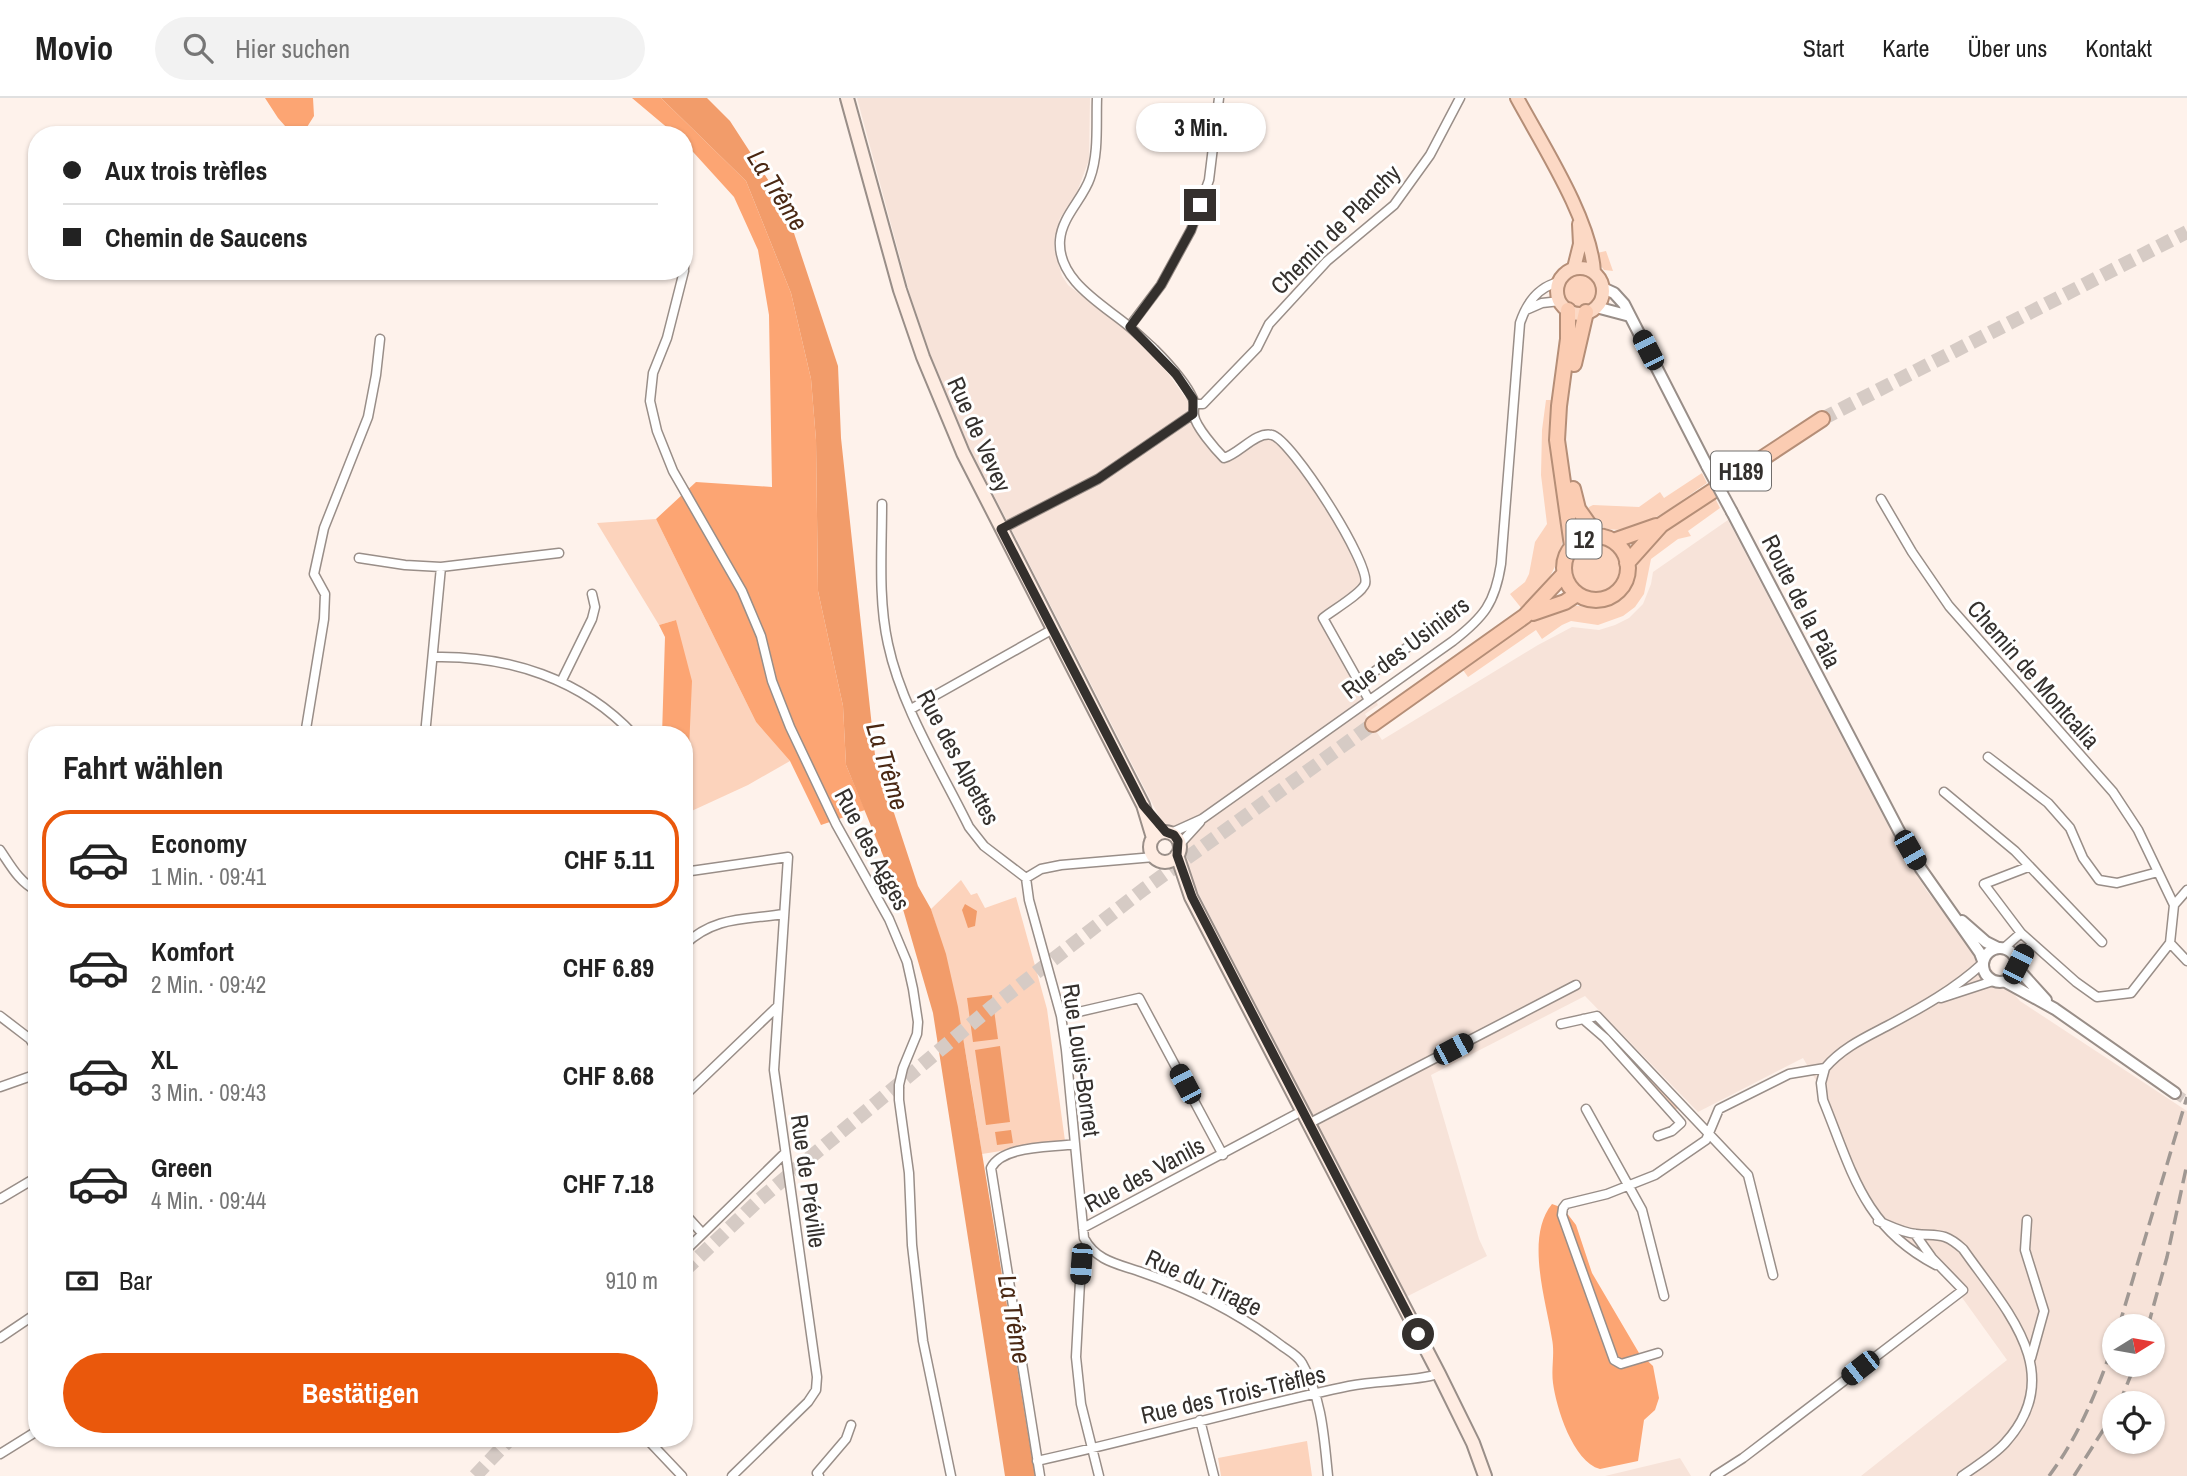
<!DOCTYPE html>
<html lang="de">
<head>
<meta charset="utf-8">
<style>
	body { margin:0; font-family:"Archivo Narrow",sans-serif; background:#f2f2f2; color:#222; height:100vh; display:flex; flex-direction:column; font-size:26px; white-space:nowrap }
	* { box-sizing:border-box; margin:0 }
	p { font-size:23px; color:#767676 }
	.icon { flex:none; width:38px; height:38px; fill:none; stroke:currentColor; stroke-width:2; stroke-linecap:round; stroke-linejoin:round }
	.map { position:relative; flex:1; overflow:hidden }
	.drawer { position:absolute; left:28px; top:628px; width:665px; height:721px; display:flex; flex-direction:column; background:#fff; border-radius:28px; box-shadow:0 2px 5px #0004 }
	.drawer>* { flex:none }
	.banner { position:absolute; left:28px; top:28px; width:665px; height:154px; border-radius:28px; box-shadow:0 2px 5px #0004; display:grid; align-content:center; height:154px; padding:0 35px; background:#fff }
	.needle { width:46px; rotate:79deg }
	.tools { position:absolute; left:2102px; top:1216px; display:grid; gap:14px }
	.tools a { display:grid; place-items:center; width:63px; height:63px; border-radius:50%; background:#fff; box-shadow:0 2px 5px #0004; font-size:35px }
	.end { position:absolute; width:32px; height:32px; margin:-16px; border:9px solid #34302d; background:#fff; box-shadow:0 0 0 4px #fff }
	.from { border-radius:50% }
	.bubble { position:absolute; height:49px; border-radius:24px; background:#fff; box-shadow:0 2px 5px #0004; font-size:23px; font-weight:800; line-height:49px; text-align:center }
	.car { position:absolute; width:21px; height:42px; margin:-21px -10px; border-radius:9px; box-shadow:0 0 5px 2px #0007; background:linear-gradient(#222 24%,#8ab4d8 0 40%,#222 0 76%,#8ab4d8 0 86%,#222 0) }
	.banner b { display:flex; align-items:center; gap:24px; height:66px; font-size:26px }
	.banner b+b { border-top:2px solid #e0e0e0 }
	.banner i { width:18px; height:18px; background:#222 }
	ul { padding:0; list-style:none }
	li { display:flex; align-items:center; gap:21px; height:98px; margin:0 14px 10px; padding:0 21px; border:4px solid transparent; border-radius:28px }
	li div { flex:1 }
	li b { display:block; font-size:26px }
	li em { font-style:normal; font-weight:800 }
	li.selected { border-color:#ea580c }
	li>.icon { width:63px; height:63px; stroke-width:1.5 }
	h2 { padding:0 35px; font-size:32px; line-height:84px }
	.pay { display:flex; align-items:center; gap:18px; height:77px; padding:0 35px; font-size:26px }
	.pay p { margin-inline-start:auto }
	.button { display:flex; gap:14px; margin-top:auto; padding:14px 35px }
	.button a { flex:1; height:80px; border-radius:42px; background:#ea580c; color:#fff; font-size:28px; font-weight:800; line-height:80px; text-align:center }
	header { display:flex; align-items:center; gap:42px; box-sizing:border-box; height:98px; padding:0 35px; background:#fff; border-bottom:2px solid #e0e0e0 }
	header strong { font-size:33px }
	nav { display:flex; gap:38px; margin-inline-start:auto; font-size:24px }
	.search { width:490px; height:63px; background:#f2f2f2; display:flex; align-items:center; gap:18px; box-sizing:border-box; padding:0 24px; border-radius:38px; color:#767676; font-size:26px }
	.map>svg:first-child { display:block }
	.built { fill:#f7e3d9; fill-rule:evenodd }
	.green { fill:#fcd3bc }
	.forest { fill:#fca573 }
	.water { fill:#f29c6a }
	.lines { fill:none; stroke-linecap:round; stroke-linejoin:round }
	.tertiary-tunnel { stroke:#d6cbc5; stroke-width:10; stroke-dasharray:10 5; stroke-linecap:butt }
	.trunk-tunnel { stroke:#d6cbc5; stroke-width:14; stroke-dasharray:14 7; stroke-linecap:butt }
	.minor-casing { stroke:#998e88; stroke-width:11 }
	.tertiary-casing { stroke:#998e88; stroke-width:14 }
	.secondary-casing { stroke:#998e88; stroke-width:16 }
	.primary-casing { stroke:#b58e77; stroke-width:16 }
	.trunk-casing { stroke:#b58e77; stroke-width:18 }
	.minor { stroke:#fff; stroke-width:8 }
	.tertiary { stroke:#fff; stroke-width:10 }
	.secondary { stroke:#feece2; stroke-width:12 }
	.primary { stroke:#fcd9c5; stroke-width:12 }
	.trunk { stroke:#fbccb2; stroke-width:14 }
	.rail { stroke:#a09893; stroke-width:3.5; stroke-dasharray:14 7; stroke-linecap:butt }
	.tertiary-bridge-casing { stroke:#998e88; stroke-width:14; stroke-linecap:butt }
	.tertiary-bridge { stroke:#fff; stroke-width:10 }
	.route { stroke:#34302d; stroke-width:9 }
	.labels { text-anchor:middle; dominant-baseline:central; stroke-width:6; stroke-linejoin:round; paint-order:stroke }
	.shield { fill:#fff; stroke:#716e6c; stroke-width:2 }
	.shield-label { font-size:23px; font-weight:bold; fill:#34302d }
	.street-label { font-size:24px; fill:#34302d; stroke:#fff }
	.water-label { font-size:26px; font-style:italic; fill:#4a2813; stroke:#fff }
</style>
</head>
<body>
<header>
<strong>Movio</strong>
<div class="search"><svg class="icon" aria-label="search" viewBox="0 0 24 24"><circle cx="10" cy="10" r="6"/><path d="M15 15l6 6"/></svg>Hier suchen</div>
<nav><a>Start</a><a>Karte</a><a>Über uns</a><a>Kontakt</a></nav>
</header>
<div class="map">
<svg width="2187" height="1378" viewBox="0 0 2187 1378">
	<rect width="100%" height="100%" fill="#fef2eb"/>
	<path class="built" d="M857,0H1090L1089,62L1075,99L1060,120L1054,142V151L1062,178L1068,187L1138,241L1160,264L1224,354L1229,356L1271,334L1279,337L1298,359L1347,430L1367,469L1370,479L1366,496L1330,522L1378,607L1365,616L1382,642L1538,547L1572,529L1599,532L1615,527L1629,520L1643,506L1651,486L1653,474L1728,422L1891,733L1926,792L1967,844L2020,903L2187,1013V1378H1861L2007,1262L1940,1169L1894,1133L1862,1096L1821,991L1803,960L1698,1014L1585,898L1431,977L1479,1141L1487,1158L1406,1199L965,341L938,282L916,219ZM2114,1228H2152V1267H2114ZM2114,1306H2152V1344H2114Z
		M1680,1360L1691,1378H1605Z"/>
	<path class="green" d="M1606,153L1613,173L1604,172L1600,167L1597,155Z
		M1564 192a16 16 0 1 1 32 0a16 16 0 1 1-32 0Z
		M1546,302H1554L1564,429C1562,463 1548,490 1522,511L1510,496L1525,484L1529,476L1535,444L1547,426L1541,377L1542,332Z
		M1702,375L1707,385C1676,405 1617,459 1586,415L1589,409L1593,407L1639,409L1660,394L1664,400Z
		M1715,400L1720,410L1688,433L1691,438L1678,441L1651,461L1644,496L1635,509L1623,518L1598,527L1571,523L1562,527L1542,541L1536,532L1468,579L1463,572C1490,554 1523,524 1553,513C1561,511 1571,507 1579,508C1594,510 1607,512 1620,503C1638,490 1631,477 1640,461C1655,434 1690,417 1715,400Z
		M656,421L756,624L790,663L748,687L685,716L688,674L676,522L659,527L597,425Z
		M1571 470a25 25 0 1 1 50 0a25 25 0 1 1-50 0Z
		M961,782L971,797L977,795L985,810L1016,799L1047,911L1065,1043L982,1056C969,973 957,891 931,811Z
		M1622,946L1678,1007L1677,1011H1672L1618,949Z
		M1307,1343L1312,1378H1221L1218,1360Z"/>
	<path class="forest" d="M265,0H313L314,18L302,37H293L278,20Z
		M632,0H661L746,83L791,195L811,281L816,342L818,493L843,608L846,667L865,712L821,727L790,663L756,624L656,421L696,384L772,389L769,217L758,152L734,99L684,44V37H676Z
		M676,522L692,583L688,674L684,717V637H662L665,539L659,527Z
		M1552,1106L1563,1110L1576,1127L1592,1175L1639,1255L1653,1268L1659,1300L1655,1312L1644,1322L1638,1363L1600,1371C1573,1364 1556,1309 1553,1285C1551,1270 1555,1256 1552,1241C1546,1202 1525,1139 1552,1106Z"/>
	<path class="water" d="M661,0H707L730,23L785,108L838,268L841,340L875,657L918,788L931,811L946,856L958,909L1035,1378H1005L933,915L898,794L846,667L843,608L818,493L816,342L811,281L791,195L746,83Z
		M965,806L977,813L975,828L968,830L962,812Z
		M992,897L998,941L973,944L967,900Z
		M1000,948L1010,1024L986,1027L975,952Z
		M1011,1032L1013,1045L997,1047L995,1034Z"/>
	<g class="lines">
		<path class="tertiary-tunnel" d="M2175,995L2187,1003"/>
		<path class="trunk-tunnel" d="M1822,321L2187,134
			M684,1173L760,1101L993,908L1144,791L1373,626
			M475,1378L511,1340"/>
		<defs>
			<path id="minor" d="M1097,0C1096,26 1099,55 1090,80C1083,101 1062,118 1060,142C1057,181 1100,205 1126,226C1136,234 1145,243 1154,251C1168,265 1185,283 1193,301C1196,307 1193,311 1194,317C1195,328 1216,352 1224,360C1239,356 1256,333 1272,337C1291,341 1372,467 1365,486C1361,496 1333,512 1323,520L1369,602
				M684,160V171
				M684,173L667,240L653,275L650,303L657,333L673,373L742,493L761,538L772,583L790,629L836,726L889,821L907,864L913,891L918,924L917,936L903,970L899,987V1002L909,1075L912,1147L923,1243L951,1378
				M1526,212L1542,205L1560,203
				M1130,228L1161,187L1191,132L1209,82L1219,0
				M1195,306H1203L1257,250L1269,226L1327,163L1394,107L1430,57L1460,0
				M1881,401L1912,454L1949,508L2113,694L2138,732L2174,807
				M882,406C882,452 878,501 888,546C901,608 941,672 969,729L984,748L1026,780L1041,771L1061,767L1154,759
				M1001,431L1098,381L1193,316
				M359,460L405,467L441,469L559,455
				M433,559C508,557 582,581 634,637
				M561,584L592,521L595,509L592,496
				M1359,585L1439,526
				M911,611L1053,531
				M305,637L324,521L325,496L314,476L324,430L368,319L376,277L380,241
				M425,637L441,469
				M1988,659L2048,705L2070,730L2083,760L2099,782L2117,785L2158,774
				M1944,694L2015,753L2102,844
				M1171,735L1202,721L1453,543C1484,519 1495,505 1501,466L1520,225C1527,204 1538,189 1559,184
				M1179,747L1200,724
				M0,752C11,768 19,784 37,793
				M2028,769L1984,786L2021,835L2076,884L2097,899L2131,895L2170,845L2174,807L2187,792
				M684,774L788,759L774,972L817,1279L816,1292L808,1304L732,1378
				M1026,780L1029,802L1061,918L1066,952L1084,1140C1096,1163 1118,1166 1141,1174C1191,1191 1240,1216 1282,1248C1289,1253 1298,1258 1302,1265C1322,1300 1324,1339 1328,1378
				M2170,845L2187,863
				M684,847C715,818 744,822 784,816
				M2004,850L2021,835
				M2018,866L2031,845
				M1941,900L1993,883
				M0,918L30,941L37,952
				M1061,918L1139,900L1223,1057
				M1583,921L1605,940L1681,1025L1672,1033L1658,1038
				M1561,926L1597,918L1748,1077L1773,1177
				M1825,970L1821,985L1823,1002C1852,1073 1863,1129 1936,1167
				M0,989L37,976
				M684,998L778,908
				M1586,1011L1642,1112L1664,1198
				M1308,1026L1576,887
				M0,1101L37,1079
				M684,1115L702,1135
				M2027,1122L2025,1152L2044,1213L2031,1260
				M1878,1123C1890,1128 1903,1135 1916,1136C1939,1138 1944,1134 1963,1151C2005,1211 2069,1275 2005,1345C1993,1358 1976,1368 1962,1378
				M1083,1130L1302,1013
				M1090,1152L1081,1165L1076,1259L1081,1306L1099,1378
				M684,1154L785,1055
				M0,1240L37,1215
				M1658,1255L1621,1266L1614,1262L1562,1117L1563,1110L1566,1106L1607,1096L1655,1077L1706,1042L1719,1011L1789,976L1825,970C1842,950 1864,940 1887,928C1921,910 1955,891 1983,865
				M1200,1322L1214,1378
				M646,1340L682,1378
				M0,1356L37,1333
				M1037,1363C1142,1340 1245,1310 1349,1288C1379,1282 1410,1284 1439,1276
				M819,1378L817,1375L846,1341L851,1327
				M1040,1378L991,1070C1003,1047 1051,1050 1075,1046
				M1715,1378L1743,1360L1963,1192L1932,1160L1915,1136"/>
			<path id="tertiary" d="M1603,190L1614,195L1624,206L1707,368
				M1596,209L1630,218
				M1732,414L1899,733L1921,771L1980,855L1983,863
				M1962,823L1986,844L1998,850
				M1983 867a17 17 0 1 1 34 0a17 17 0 1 1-34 0Z
				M2017,870L2046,902
				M2006,884L2055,911L2175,995"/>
			<path id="secondary" d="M847,0L900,192L923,259L963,355L1143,707L1153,740
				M1150 749a15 15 0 1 1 30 0a15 15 0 1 1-30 0Z
				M1177,757L1191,799L1439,1276L1473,1345L1485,1378"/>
			<path id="primary" d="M1517,0C1543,48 1591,122 1594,174
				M1574,170L1580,146L1579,126
				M1557 193a23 23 0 1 1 46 0a23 23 0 1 1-46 0Z"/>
			<path id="trunk" d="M1568,212V241L1559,308L1557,342L1572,448
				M1574,266L1586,214
				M1573,391L1578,411L1597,438
				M1564 470a32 32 0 1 1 64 0a32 32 0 1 1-64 0Z
				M1613,443L1656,428
				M1627,465L1661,427L1822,321
				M1533,515L1565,504L1577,496
				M1373,626L1525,518L1564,476"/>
		</defs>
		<use href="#minor" class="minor-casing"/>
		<use href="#tertiary" class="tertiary-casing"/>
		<use href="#secondary" class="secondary-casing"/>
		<use href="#primary" class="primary-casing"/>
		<use href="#trunk" class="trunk-casing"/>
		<use href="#minor" class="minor"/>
		<use href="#tertiary" class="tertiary"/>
		<use href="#secondary" class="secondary"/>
		<use href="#primary" class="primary"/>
		<use href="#trunk" class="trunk"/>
		<path class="rail" d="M2119,1228L2187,999
			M2148,1228L2167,1159L2187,1066
			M2119,1306L2135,1267
			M2049,1378C2079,1338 2098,1291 2114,1244
			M2074,1378L2114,1315"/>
		<defs>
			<path id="tertiary-bridge" d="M1707,368L1732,414"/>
		</defs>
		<use href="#tertiary-bridge" class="tertiary-bridge-casing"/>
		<use href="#tertiary-bridge" class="tertiary-bridge"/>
	</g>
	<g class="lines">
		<path class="route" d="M1200,107L1191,132L1161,187L1130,229L1176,276L1193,301V316L1098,381L1001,431L1143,707L1166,734L1174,737L1178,743L1177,757L1192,799L1418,1236"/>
	</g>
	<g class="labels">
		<g class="shield">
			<rect x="1711" y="353.5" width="60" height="39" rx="5"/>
			<rect x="1566.5" y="421.5" width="35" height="39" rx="5"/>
		</g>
		<g class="shield-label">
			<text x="1741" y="373">H189</text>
			<text x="1584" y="441">12</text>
		</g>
		<g class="street-label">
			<text transform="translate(1335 131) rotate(-45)">Chemin de Planchy</text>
			<text transform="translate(980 336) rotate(66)">Rue de Vevey</text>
			<text transform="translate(1802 503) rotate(63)">Route de la Pâla</text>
			<text transform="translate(1405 549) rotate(-37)">Rue des Usiniers</text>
			<text transform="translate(2034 576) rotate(49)">Chemin de Montcalia</text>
			<text transform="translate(959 659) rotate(62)">Rue des Alpettes</text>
			<text transform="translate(873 751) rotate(62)">Rue des Agges</text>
			<text transform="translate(1082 962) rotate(82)">Rue Louis-Bornet</text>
			<text transform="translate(1144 1076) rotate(-28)">Rue des Vanils</text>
			<text transform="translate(809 1083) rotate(82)">Rue de Préville</text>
			<text transform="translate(1204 1184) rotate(25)">Rue du Tirage</text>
			<text transform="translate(1233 1296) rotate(-13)">Rue des Trois-Trèfles</text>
		</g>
		<g class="water-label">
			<text transform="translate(778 92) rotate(58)">La Trême</text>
			<text transform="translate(888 668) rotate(73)">La Trême</text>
			<text transform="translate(1015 1221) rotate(80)">La Trême</text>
		</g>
	</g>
</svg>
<div class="tools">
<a><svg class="needle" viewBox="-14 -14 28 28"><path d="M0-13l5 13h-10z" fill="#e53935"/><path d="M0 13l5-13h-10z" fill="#767676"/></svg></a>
<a><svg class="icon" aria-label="locate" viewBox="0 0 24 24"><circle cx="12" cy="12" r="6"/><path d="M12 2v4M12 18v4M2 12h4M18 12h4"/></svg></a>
</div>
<i class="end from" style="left:1418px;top:1236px"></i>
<i class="end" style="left:1200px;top:107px"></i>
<div class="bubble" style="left:1136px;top:5px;width:130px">3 Min.</div>
<i class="car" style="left:1648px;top:252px;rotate:333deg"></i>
<i class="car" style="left:1910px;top:752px;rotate:150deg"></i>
<i class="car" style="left:2018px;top:866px;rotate:27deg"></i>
<i class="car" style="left:1453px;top:951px;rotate:62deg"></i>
<i class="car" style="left:1185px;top:986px;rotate:332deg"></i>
<i class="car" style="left:1081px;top:1166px;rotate:184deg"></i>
<i class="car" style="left:1860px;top:1270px;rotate:232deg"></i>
<div class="banner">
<b><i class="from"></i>Aux trois trèfles</b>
<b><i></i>Chemin de Saucens</b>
</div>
<section class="drawer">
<h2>Fahrt wählen</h2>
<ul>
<li class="selected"><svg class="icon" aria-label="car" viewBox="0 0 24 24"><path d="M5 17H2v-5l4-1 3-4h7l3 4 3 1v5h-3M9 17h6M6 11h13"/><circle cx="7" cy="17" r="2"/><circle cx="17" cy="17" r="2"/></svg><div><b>Economy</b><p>1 Min. · 09:41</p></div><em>CHF 5.11</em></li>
<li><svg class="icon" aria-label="car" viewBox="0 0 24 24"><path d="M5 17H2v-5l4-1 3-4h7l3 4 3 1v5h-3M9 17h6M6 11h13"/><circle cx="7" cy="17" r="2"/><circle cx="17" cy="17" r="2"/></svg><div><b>Komfort</b><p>2 Min. · 09:42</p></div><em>CHF 6.89</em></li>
<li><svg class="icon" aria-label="car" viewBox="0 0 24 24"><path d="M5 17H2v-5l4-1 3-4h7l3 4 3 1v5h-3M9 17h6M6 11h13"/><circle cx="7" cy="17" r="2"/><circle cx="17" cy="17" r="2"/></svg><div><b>XL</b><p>3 Min. · 09:43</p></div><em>CHF 8.68</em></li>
<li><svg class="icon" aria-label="car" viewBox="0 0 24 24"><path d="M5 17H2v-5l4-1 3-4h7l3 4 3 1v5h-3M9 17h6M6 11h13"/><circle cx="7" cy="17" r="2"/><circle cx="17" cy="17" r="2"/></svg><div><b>Green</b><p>4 Min. · 09:44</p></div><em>CHF 7.18</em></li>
</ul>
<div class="pay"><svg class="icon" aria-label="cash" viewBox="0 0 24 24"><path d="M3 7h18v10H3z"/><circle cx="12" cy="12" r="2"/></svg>Bar<p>910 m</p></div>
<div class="button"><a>Bestätigen</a></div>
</section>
</div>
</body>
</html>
